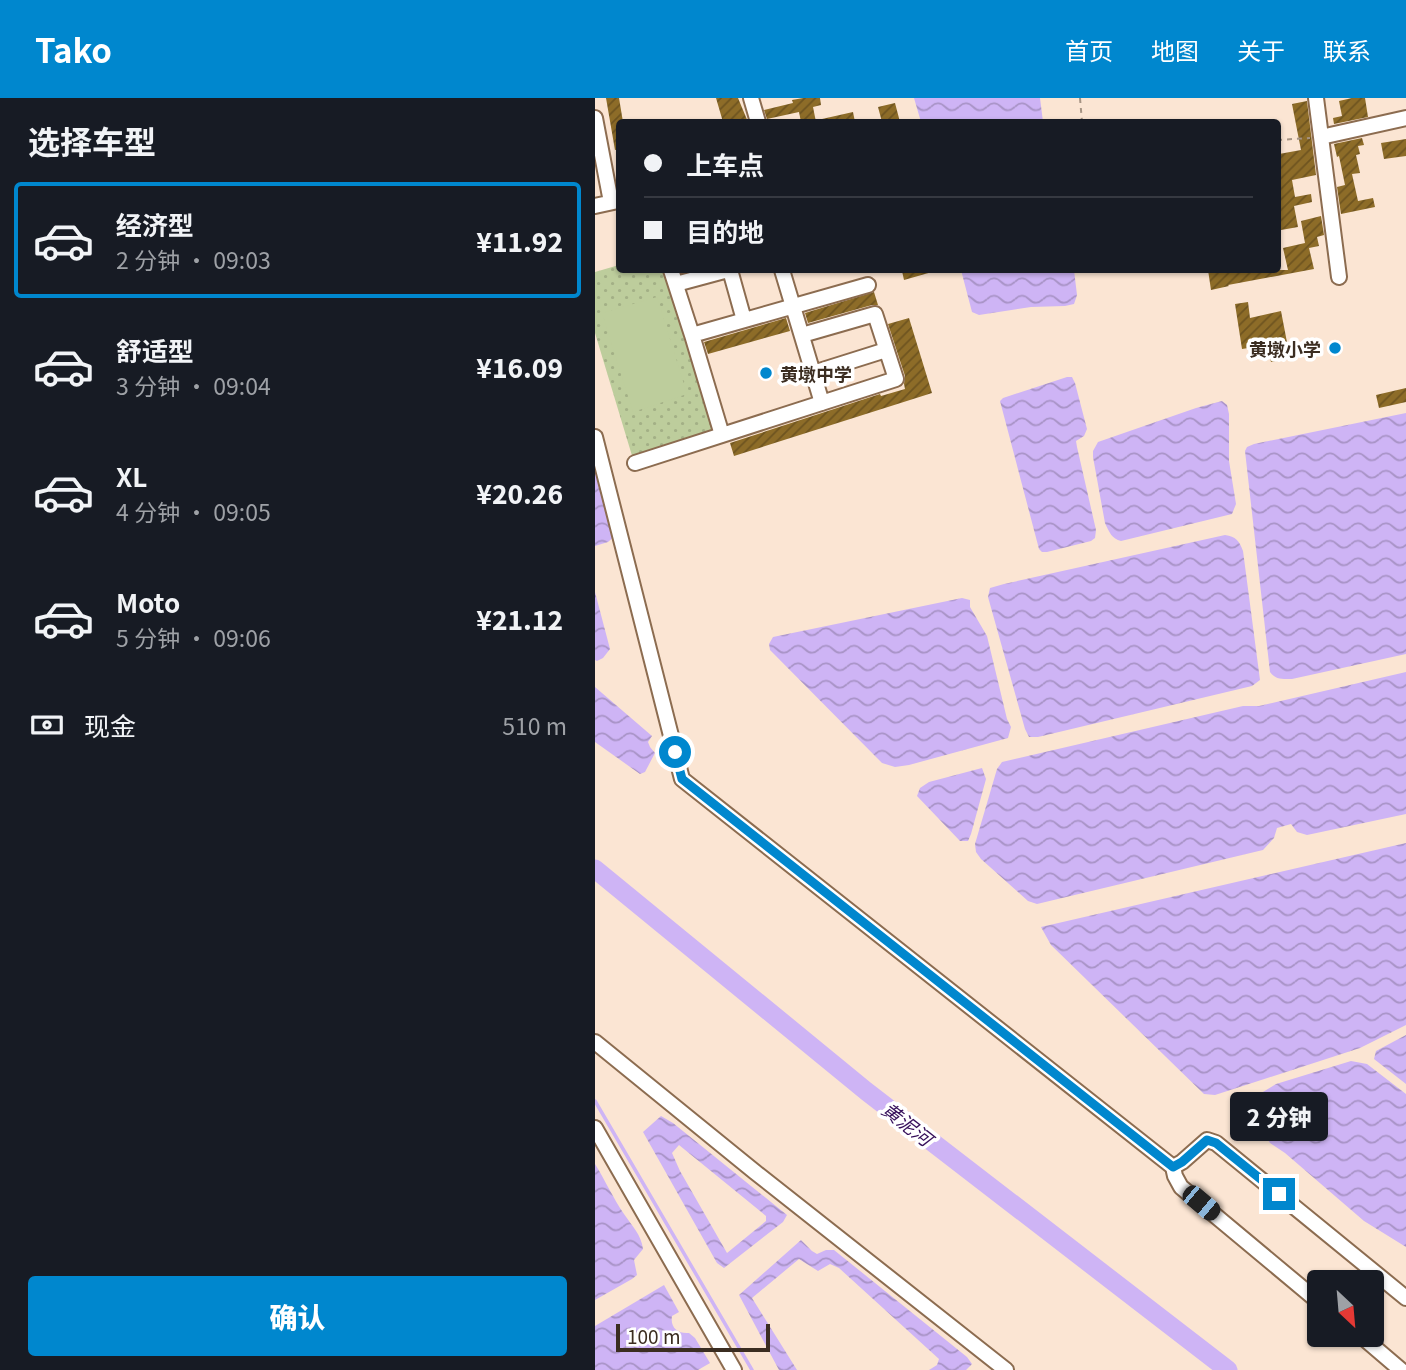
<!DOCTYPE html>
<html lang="zh">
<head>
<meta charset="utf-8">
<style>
	body { margin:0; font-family:Georgia,"Noto Sans SC",serif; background:#20242c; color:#f1f3f6; height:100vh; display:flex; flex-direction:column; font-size:26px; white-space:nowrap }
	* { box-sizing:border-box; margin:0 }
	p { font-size:23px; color:#9ea1a6 }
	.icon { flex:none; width:38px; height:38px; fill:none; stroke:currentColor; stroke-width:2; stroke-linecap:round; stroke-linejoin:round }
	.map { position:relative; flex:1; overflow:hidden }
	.side { display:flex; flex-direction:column; background:#171b24; width:595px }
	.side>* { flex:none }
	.banner { position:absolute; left:21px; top:21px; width:665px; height:154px; border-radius:7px; box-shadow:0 2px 5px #0004; display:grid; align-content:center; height:154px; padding:0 28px; background:#171b24 }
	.needle { width:46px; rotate:154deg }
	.tools { position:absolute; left:712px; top:1172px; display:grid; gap:14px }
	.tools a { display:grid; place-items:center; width:77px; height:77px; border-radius:7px; background:#171b24; box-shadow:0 2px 5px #0004; font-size:35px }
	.scale { position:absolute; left:21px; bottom:18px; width:154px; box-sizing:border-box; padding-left:7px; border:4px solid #3b2d21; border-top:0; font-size:19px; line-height:24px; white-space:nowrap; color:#3b2d21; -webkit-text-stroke:5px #fff; paint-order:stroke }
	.end { position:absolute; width:32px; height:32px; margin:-16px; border:9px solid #0087ce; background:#fff; box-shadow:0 0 0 4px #fff }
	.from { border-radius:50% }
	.bubble { position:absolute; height:49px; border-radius:7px; background:#171b24; box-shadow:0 2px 5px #0004; font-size:23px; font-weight:800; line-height:49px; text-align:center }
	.car { position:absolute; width:21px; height:42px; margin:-21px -10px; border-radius:9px; box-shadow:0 0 5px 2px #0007; background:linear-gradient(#222 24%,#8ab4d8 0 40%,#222 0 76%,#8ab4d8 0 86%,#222 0) }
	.banner b { display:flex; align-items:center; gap:24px; height:66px; font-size:26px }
	.banner b+b { border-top:2px solid #363941 }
	.banner i { width:18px; height:18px; background:#f1f3f6 }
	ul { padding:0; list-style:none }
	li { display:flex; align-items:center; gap:21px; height:116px; margin:0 14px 10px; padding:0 14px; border:4px solid transparent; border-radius:7px }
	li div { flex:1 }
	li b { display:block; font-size:26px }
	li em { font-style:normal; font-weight:800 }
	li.on { border-color:#0087ce }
	li>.icon { width:63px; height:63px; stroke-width:1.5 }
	h2 { padding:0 28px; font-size:32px; line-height:84px }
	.pay { display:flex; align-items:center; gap:18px; height:77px; padding:0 28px; font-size:26px }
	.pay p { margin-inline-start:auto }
	.button { display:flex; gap:14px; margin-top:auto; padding:14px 28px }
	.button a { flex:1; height:80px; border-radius:7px; background:#0087ce; color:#fff; font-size:28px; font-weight:800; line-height:80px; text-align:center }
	header { display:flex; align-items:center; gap:42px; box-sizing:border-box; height:98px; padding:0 35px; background:#0087ce; color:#fff }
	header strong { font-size:33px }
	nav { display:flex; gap:38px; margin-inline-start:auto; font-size:24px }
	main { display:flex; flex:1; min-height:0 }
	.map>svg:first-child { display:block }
	.green { fill:url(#green-dots) }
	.pitch { fill:#bdcd9c }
	.water { fill:url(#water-waves); fill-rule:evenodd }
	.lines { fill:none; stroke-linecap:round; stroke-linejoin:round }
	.stream { stroke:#ceb4f5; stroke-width:3.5 }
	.river { stroke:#ceb4f5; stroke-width:19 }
	.building { fill:url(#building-hatch) }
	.minor-casing { stroke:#8c6c50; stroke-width:18 }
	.path { stroke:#a59383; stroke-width:2; stroke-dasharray:5 5; stroke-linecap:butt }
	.minor { stroke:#fff; stroke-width:14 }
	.route { stroke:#0087ce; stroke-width:9 }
	.poi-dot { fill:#0087ce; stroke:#fff; stroke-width:2.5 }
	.labels { text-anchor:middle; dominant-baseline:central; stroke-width:7; stroke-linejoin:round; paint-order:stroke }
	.poi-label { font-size:18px; font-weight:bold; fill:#3b2d21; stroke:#fff; text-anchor:end }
	.water-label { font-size:19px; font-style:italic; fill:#360f5a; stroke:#fff }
</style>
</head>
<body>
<header>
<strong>Tako</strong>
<nav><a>首页</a><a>地图</a><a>关于</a><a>联系</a></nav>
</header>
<main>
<section class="side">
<h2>选择车型</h2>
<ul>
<li class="on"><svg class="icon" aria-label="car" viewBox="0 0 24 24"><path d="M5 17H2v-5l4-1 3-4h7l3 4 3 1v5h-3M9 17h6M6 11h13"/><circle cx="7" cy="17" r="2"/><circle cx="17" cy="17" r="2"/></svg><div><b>经济型</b><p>2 分钟 · 09:03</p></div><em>¥11.92</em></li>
<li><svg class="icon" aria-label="car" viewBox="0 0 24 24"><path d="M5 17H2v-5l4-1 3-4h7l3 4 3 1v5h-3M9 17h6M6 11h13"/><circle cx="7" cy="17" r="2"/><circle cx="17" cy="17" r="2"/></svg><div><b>舒适型</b><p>3 分钟 · 09:04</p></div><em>¥16.09</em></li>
<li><svg class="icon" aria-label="car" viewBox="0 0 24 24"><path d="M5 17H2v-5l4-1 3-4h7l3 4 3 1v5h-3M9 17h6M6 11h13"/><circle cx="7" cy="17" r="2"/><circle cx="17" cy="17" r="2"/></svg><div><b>XL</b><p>4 分钟 · 09:05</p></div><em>¥20.26</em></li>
<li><svg class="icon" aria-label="car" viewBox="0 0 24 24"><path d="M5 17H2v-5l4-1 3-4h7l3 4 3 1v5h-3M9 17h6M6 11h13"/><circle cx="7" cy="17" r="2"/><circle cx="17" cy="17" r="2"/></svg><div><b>Moto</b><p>5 分钟 · 09:06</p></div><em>¥21.12</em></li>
</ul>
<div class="pay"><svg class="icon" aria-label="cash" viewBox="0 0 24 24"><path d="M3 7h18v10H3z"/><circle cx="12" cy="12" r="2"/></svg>现金<p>510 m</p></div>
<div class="button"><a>确认</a></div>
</section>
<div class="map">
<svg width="811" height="1272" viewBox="0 0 811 1272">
	<defs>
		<pattern id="green-dots" width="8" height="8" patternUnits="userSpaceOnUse" patternTransform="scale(1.75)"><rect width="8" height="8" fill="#bdcd9c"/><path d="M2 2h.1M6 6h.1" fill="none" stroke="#a3b086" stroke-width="1.8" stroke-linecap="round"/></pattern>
		<pattern id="water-waves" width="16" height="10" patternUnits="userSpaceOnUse" patternTransform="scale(1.75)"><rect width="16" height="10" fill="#ceb4f5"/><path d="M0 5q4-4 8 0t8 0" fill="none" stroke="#a893c6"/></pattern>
		<pattern id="building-hatch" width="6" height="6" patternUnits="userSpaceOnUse" patternTransform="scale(1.75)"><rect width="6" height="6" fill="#8d6c28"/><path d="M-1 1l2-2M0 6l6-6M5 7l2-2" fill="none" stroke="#6e5420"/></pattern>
	</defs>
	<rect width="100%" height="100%" fill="#fbe5d3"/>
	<path class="green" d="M24,167V172H72L122,333L38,361L0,235V174Z"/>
	<path class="pitch" d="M62,199L92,296L38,314L7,215Z"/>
	<path class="water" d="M319,0H445L448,24H326Z
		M366,172H479L482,197L479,206L470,208L436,209L384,217L377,214Z
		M472,279H477L480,285L492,331L489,338L481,343L482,349L501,432L500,440L496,443L452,454H447L444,451L405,303L408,300Z
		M627,303L632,307L634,316V363L641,406L637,416L526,443C517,441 514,434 510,425L498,359V353L503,344L601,310Z
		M811,315V556L697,581C687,581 681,582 675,574L650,353L652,349L659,346Z
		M0,373L21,437L13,444L0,448Z
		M630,437C641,439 644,442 648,453L665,582L657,588L443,639H434L430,631L393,499L395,490L409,486Z
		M0,494L15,551L8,560L2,563L0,562Z
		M367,500L375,502V509L392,538L412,621L416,629L413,640L314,667L300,669L287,665L175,552L174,546L178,539Z
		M811,574V716L712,737L702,734L696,726L682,730L679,740L668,752L442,806L433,803L386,761L381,754L380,746L402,671L407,664L648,608H664Z
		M0,589L57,638L53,644L55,649L60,655L50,674L45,676L0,644Z
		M387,670L391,681L376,736L373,743H365L322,698L325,690L334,684Z
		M811,745V927L765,950L620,997L609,996L456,847L446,829Z
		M811,937V986L779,961L781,953Z
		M756,963L772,966L811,996V1149L769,1123L690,1055L675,1045L654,1011L658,1000L681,986Z
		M66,1018L78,1025L192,1117L188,1124L129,1170L122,1165L48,1034ZM84,1047L171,1118V1123L132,1155L85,1073L77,1055Z
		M0,1066C10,1082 18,1100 29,1116C37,1128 46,1136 48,1151L39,1162L42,1177L37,1181L0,1202Z
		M206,1142L217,1153L222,1156L231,1152H239L372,1259L377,1266L371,1272H334L342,1267L344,1261L244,1170L235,1166L223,1173L204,1161L157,1200L202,1272H184L144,1197Z
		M69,1187L84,1214L77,1218C75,1230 83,1236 94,1235L100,1240L115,1265L103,1272H0V1228Z"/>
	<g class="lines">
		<path class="stream" d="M0,1003L157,1272"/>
		<path class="river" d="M0,771L271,993L633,1272"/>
	</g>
	<path class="building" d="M11,0H24L28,24H24V51L20,52Z
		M121,0H143L153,24H128Z
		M208,0H225L226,7L218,9L221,24H206L204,14L172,21L169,12L198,5L197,2Z
		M757,0H770L773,19L739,26L738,20L747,18L744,3Z
		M712,3L721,77L697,82L700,99L716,96L717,104L699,108L703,129L686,132L682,117V66L685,65L684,56L706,52L697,6Z
		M300,5L305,24H287L283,9Z
		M258,14L260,24H227V21Z
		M767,40L769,47L763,48L765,56L761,57L765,75L757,76L763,103L778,100L780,109L746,116L742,89L750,87L744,58L742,59L739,46Z
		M811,41V58L789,61L786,45Z
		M726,118L729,137L722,139L724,148L714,150L719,171L633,187L634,188L616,192L613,172H659V174L675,172H693L688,150L710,145L706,123Z
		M312,172H337V174L309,182L307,173Z
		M279,194L283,207H277L213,225L210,215Z
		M653,204L655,220L686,213L695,260L676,264L672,247L647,251L640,206Z
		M191,220L195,233L113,256L109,244Z
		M314,220L337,295L139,358L135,345L285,296L286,298L310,291L309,286L310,278L293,226Z
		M811,290V304L784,310L781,297Z"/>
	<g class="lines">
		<defs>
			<path id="minor" d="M156,0L163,24
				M721,0L744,179
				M0,20L16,104
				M726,39L811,20
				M0,108L23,103
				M76,172L97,237
				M135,172L149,222
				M187,172L227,305
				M81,186L133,172
				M218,275L291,252
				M127,337L97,237L273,187
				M0,339L87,681L578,1069L587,1064L612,1042L621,1045L811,1200
				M40,365L301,281L280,216L207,237
				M0,944L160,1074L411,1272
				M0,1030L139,1272
				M578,1069L580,1078L586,1089L724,1204
				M765,1237L806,1272"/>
		</defs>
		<use href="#minor" class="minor-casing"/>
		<path class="path" d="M485,0L487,24
			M682,42L715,40"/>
		<use href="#minor" class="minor"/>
	</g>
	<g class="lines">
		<path class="route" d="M80,654L87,681L578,1069L587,1064L612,1042L621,1045L684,1096"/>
	</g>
	<g class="poi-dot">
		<circle cx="740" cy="250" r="7"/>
		<circle cx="171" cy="275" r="7"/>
	</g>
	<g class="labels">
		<g class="poi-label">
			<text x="726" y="250">黄墩小学</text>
			<text x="185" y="275" text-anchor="start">黄墩中学</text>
		</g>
		<g class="water-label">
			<text transform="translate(313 1025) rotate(38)">黄泥河</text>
		</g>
	</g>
</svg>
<div class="tools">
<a><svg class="needle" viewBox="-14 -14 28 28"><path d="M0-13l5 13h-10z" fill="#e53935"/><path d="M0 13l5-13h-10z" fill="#9ea1a6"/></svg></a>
</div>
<div class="scale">100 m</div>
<i class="end from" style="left:80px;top:654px"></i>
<i class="end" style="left:684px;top:1096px"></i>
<div class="bubble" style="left:635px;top:994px;width:98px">2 分钟</div>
<i class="car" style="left:606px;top:1105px;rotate:130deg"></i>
<div class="banner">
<b><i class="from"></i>上车点</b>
<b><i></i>目的地</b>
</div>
</div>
</main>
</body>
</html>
